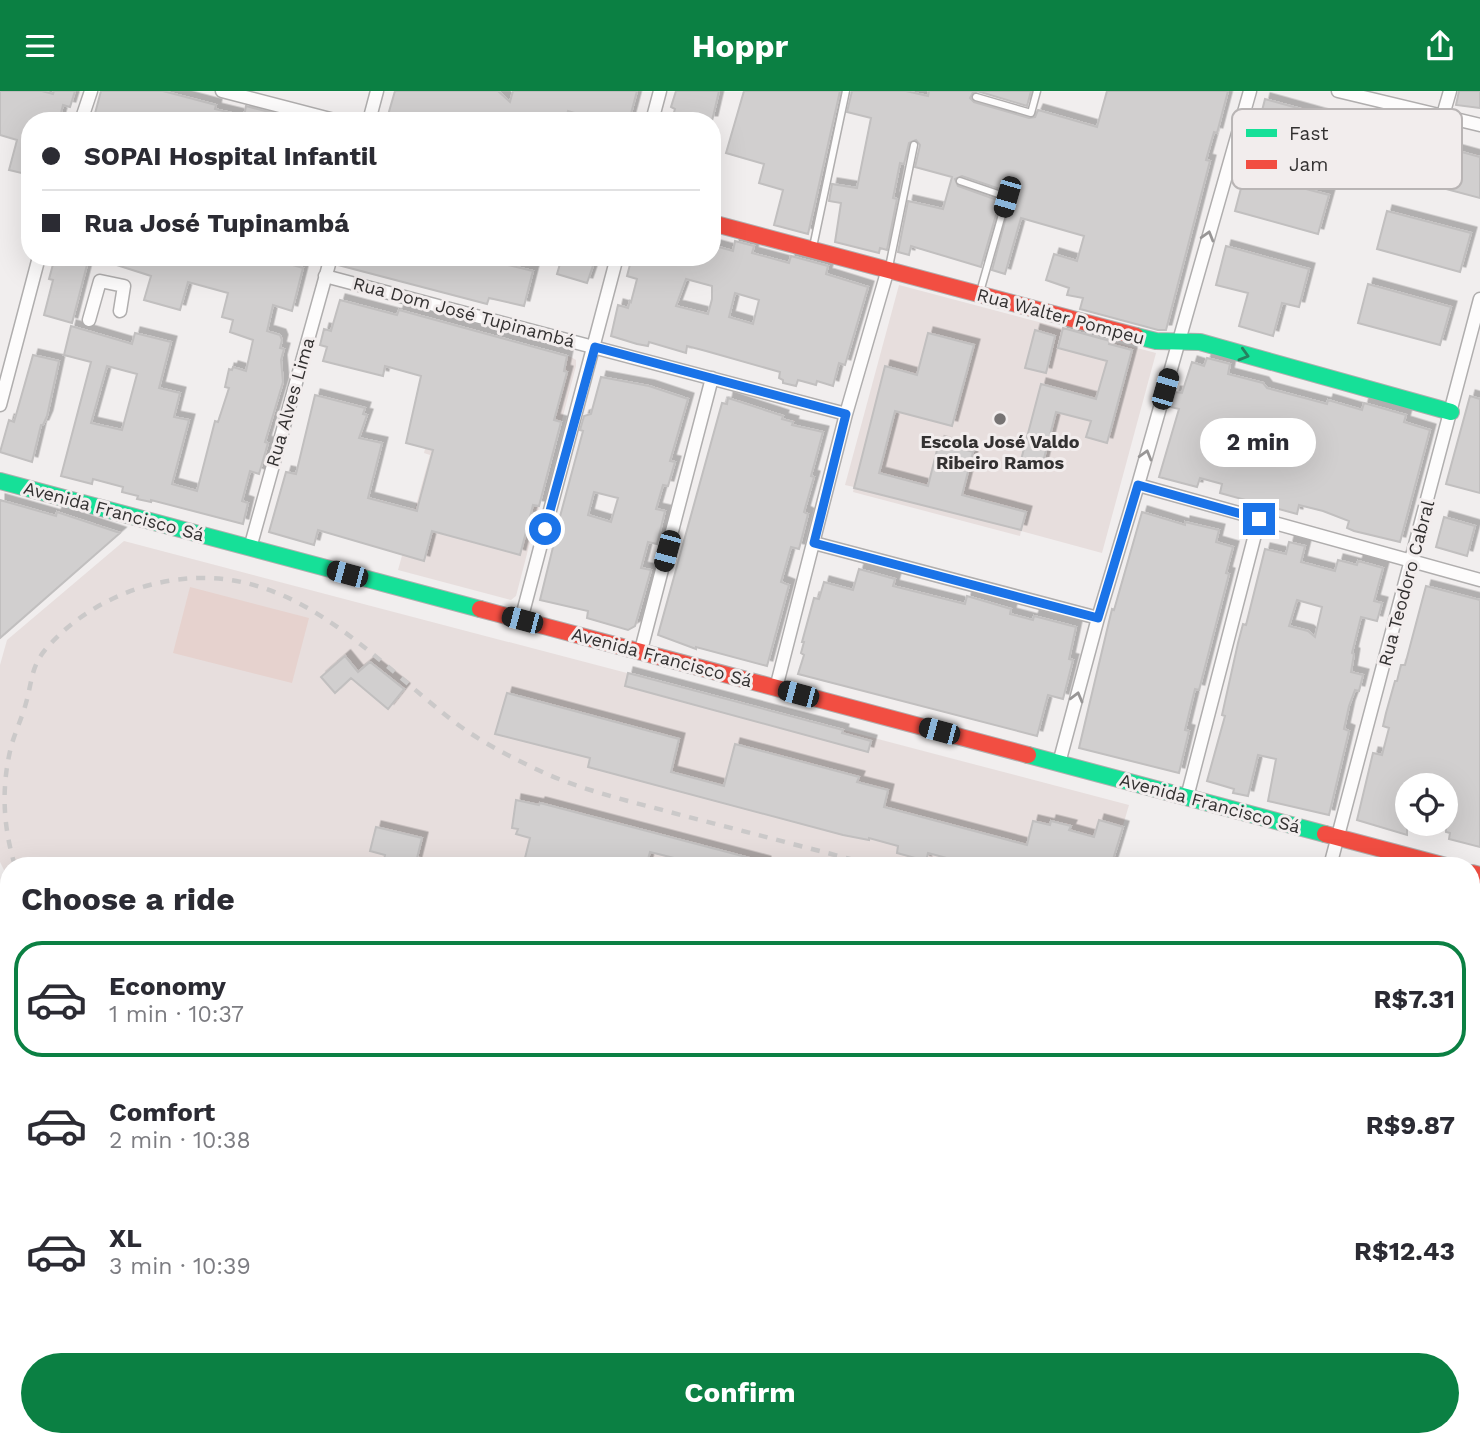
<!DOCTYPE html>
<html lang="en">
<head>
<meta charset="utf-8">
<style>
	body { margin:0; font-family:"Work Sans",sans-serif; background:#f2f2f3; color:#2b2b33; height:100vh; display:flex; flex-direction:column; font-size:26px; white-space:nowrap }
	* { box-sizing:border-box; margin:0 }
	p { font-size:23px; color:#7c7c81 }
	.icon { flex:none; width:38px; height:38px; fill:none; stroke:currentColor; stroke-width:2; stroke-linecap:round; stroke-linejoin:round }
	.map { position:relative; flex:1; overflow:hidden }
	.panel { position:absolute; left:0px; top:766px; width:1480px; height:590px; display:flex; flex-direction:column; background:#fff; border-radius:28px 28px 0 0; box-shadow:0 7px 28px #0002 }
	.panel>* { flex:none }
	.hud { position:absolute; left:21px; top:21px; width:700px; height:154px; border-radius:28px; box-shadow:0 7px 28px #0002; display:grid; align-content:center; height:154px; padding:0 21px; background:#fff }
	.controls { position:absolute; left:1395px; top:682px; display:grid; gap:14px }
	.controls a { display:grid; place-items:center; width:63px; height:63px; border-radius:50%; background:#fff; box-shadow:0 7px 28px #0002; font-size:35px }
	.end { position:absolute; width:32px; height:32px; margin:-16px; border:9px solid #1a73e8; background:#fff; box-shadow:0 0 0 4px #fff }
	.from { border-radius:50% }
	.bubble { position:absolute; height:49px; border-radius:24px; background:#fff; box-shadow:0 7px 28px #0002; font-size:23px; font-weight:700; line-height:49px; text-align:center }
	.car { position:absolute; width:21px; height:42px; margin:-21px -10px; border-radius:9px; box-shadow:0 0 5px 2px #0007; background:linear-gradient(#222 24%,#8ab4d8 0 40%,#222 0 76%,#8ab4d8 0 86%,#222 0) }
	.hud b { display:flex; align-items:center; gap:24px; height:66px; font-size:26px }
	.hud b+b { border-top:2px solid #e1e1e2 }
	.hud i { width:18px; height:18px; background:#2b2b33 }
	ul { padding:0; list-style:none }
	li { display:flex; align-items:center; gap:21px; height:116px; margin:0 14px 10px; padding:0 7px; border:4px solid transparent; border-radius:28px }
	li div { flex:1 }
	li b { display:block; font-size:26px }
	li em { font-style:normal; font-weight:700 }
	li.current { border-color:#0b8043 }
	li>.icon { width:63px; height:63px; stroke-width:1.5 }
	h2 { padding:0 21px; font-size:32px; line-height:84px }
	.button { display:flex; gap:14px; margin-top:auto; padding:14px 21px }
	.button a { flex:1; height:80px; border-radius:42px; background:#0b8043; color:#fff; font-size:28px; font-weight:700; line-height:80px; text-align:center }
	header { display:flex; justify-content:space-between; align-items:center; height:91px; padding:0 21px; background:#0b8043; color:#fff; font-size:32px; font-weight:700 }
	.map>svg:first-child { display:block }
	.built { fill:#e7dedd }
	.green { fill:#e6d2ce }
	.building { fill:#d1cfcf; stroke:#c1bfbf; stroke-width:2; fill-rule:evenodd; filter:url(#shadow) }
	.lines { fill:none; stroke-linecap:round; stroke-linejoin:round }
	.lane-casing { stroke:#b0aeae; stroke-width:9 }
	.street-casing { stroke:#b0aeae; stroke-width:15 }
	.fast-casing { stroke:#b0aeae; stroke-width:18 }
	.jam-casing { stroke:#b0aeae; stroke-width:18 }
	.lane { stroke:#fdfcfc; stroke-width:6 }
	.street { stroke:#fdfcfc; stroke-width:12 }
	.fast { stroke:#16e098; stroke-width:16 }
	.jam { stroke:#f24e42; stroke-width:16 }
	.rail { stroke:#cbc9c9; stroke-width:4.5; stroke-dasharray:9 9; stroke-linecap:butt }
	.oneway { stroke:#989696 }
	.oneway2 { stroke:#26805f }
	.route { stroke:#1a73e8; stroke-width:9 }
	.poi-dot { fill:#767373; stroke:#f2eded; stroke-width:2.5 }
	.labels { text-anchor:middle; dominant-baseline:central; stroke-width:6; stroke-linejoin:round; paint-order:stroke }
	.street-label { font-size:18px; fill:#333131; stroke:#f2eded }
	.poi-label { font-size:18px; font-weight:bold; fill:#333131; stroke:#f2eded }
	.key { fill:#f2eded; stroke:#b9b5b5; stroke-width:2 }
	.key-label { font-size:19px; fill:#333131 }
</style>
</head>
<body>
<header><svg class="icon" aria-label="menu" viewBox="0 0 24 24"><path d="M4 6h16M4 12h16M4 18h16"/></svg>Hoppr<svg class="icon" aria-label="share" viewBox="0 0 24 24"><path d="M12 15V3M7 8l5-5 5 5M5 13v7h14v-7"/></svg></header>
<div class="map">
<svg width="1480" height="1356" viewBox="0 0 1480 1356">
	<defs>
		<filter id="shadow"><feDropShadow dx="5.5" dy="-5.5" stdDeviation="0" flood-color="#0004"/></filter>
	</defs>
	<rect width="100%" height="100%" fill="#f1eeee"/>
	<path class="built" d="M899,194L1156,262L1102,462L1021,440L1020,445L853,401L854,396L845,394Z
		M459,236L571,266L576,269V275L516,505L511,509L398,479L430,364L424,362L453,246Z
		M124,450L1129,714L1111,775H9V789L0,771V574L7,549Z
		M786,1348H1431L1436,1356H818Z"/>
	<path class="green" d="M190,496L309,527L292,592L173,562Z"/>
	<path class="building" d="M0,0H42L53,3L54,0H75L70,16L63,14L59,30H30V84L9,79L17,49L0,44Z
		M101,0H163L216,14L215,18L244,25L246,15L288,26V30H93Z
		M395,0H498L510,11L513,0H637L629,30H601L568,20L565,30H407L388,24Z
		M676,0H719L712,30L672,28L675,18L671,16Z
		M744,0H840L808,143L774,134L783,99L759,92L764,73L726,62Z
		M852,0H906L928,5L929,0H1031L1027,15L977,0L973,1L970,7L974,11L1029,27L1035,26L1038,19L1097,36L1107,0H1228L1217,42L1214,41L1206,69L1210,70L1166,239H1158L1080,218L1083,207L1067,204L1069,197L1046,189L1054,163L1077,170L1084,145L1021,127L1005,183L992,179L1012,104L1009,101L962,85L955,88L958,95L1000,110L981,176L911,155L909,164L898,161L908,110L943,118L952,86L915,76L920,54L916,49L909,52L904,73L900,72L893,107L897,108L887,159L880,157L879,162L835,151L841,112L829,110L832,93L857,97L871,27L847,21Z
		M1480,0V17L1456,14L1459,0Z
		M1265,8L1348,31L1338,70L1255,47Z
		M1407,46L1480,66V107L1397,85Z
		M1245,82L1329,104L1318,143L1235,120Z
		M1387,120L1471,142L1460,181L1377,158Z
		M735,150L754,155L752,162L789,172L791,165L828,175L826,183L868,196L845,274L839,272L833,295L817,290L816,294L798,289L796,295L783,292V289L779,287L780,281L706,260L687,255L686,262L649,251L648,255L637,253L611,245L618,214L628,217L630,210L631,211L637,188L627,185L632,166H712V154L733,160ZM686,188L712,195V208L708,223L676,215ZM735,202L759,209L753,233L729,226Z
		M1226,155L1309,178L1299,216L1282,212L1273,245L1239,235L1248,202L1216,194Z
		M55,166H89L72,232L44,224L53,189L49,188Z
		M101,166H266L303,177L292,220L273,214L267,240L280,244L282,249L280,257L284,258L281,269L283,291L265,351L268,352L259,383L250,380L242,410L248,412L243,433L151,409V411L137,408L138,405L122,401L123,396L93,388L92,393L61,385L91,271L64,264L71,235L132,253L135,242L171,251L159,297L180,302L174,326L189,329L172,393L197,400L215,330L218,331L229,297L225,296L229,278L232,279L233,276L246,280L253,249L230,241L233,229L222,226L228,202L188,191L180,219L144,209L151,185L101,169ZM107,275L137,283L122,339L91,332Z
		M340,166H475L533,180L524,215L489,207L487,213L338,174Z
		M562,166H596L587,192L557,183Z
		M1368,193L1451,216L1440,254L1358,232Z
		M340,209L397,224L399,219L567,265L564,280L567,281L554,329L561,331L539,415L533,414L520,464L432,440L424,470L318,439L314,454L269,441L286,381L296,383L315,304L365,317L363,323L367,324L359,347L382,352L368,407L417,420L418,415L433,359L406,352L421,285L385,275L383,285L323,270L327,256L320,254L324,238L331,240Z
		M1063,237L1110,250L1109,253L1132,259L1107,352L1086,346L1091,330L1056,321L1042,375L1021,369L1041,293L1096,308L1107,270L1058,257Z
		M1035,239L1055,245L1046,282L1025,277Z
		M928,242L974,254L952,335L895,320L879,382L928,395L939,351L973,361L962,404L1026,421L1021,439L854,397L885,275L917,284Z
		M33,264L59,270L47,325L43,334H41L32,371L0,361L9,329L14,331Z
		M1207,267L1230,273L1228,283L1263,292L1267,297L1327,313L1328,309L1362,319L1364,312L1406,324L1404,331L1430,339L1400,451L1354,440L1347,437L1349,430L1323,420L1299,414L1297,423L1220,402L1222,393L1200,387L1197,396L1159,386L1179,318L1171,316L1175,301L1182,302L1192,271L1204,275Z
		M601,286L649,295L688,308L670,370L675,371L668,395L663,394L656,418L665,420L657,453L648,451L641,477L651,479L635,535L628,539L587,527L588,520L540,509L555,448L552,447L556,432L558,433L583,340L580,339L584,325L591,323ZM594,401L618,407L611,431L588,424Z
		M1470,305L1480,308V402L1446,393Z
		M728,307L783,325L782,328L793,331L792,334L823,341L811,385L814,386L804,421L808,423L799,458L791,456L781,491L789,494L767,575L696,556V558L658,544L722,312L727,313Z
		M0,409L56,425L57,421L120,442L0,547Z
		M1142,421L1185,434V431L1219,439L1216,451L1233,456L1226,482L1229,483L1199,599L1195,598L1185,639L1189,640L1179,682L1079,657L1112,518L1114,519Z
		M1444,426L1475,435L1467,465L1436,456Z
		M1289,451L1305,455L1301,471L1335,480L1338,469L1357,474L1358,470L1383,477L1374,510L1382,512L1377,530L1361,526L1352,562L1354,563L1351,581L1363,584L1359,600L1355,599L1349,615L1344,638L1349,640L1329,724L1268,710L1276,668L1258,664L1248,705L1233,702L1234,698L1207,690L1225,625L1222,624L1238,552L1243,533L1246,534L1265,458L1286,463ZM1297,509L1322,516L1315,546L1308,540L1289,535Z
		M859,478L895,488L893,495L965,513L967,505L1011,518L1010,523L1033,529L1034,525L1076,536L1069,568L1073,569L1063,608L1048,604L1037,645L798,583L804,564L801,562L804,551H802L814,507L819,508L824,491L853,499Z
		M1426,495L1480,509V756L1449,748L1450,742L1446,741V695H1407V744L1357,729L1373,662L1382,664L1389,637L1383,635L1386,622L1395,590H1397L1401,574H1405Z
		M345,565L358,581L370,571L404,598L388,618L351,587L335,602L321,586Z
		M628,582L843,639L842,642L871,650L868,661L625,595Z
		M507,602L679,648L671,681L724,695L735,653L859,686L857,691L888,699L884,716L1027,754L1033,730L1050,734L1051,730L1071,735L1069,739L1094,746L1099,729L1123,736L1111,775H952L954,769L928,762L926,770L897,762L898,755L869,747V749L843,744L588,676L590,667L495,643Z
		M516,709L539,714L540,712L765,771V775H706L650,761L646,775H523L530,747L516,743L518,738L512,737Z
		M376,736L422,747L416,771L405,768L403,774L384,769L385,764L370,760Z"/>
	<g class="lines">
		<defs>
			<path id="lane" d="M976,6L1031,22L1037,0
				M960,90L1007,106L980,201
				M813,156L846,0
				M889,176L914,54"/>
			<path id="street" d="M222,0L338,30
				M1338,0L1480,34
				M1443,24L1450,0
				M81,30L91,0
				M369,30L377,0
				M652,30L660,0
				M325,185L846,323
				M89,229L100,190L124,195L120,220
				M0,314L39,166
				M1138,394L1480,489
				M814,452L1098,527
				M250,457L331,166
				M521,529L617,166
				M641,559L712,287
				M776,597L846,323L888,178
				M1059,672L1098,527L1138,394L1250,0
				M1187,706L1259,428
				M1330,775L1480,208
				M0,836L9,854
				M0,924L9,927
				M0,965L9,968
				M0,1062L9,1065
				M1472,1114L1480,1116
				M0,1255L9,1222
				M234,1348L238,1356
				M291,1348L295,1356
				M750,1348L781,1356
				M119,1356L122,1348"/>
			<path id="fast" d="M1136,245L1156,250L1200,251L1451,321
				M0,390L480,518
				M1028,664L1325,743"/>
			<path id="jam" d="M712,132L1136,245
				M480,518L1028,664
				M1325,743L1446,775
				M1472,782L1480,784"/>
		</defs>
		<use href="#lane" class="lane-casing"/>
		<use href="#street" class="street-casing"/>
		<use href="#fast" class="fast-casing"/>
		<use href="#jam" class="jam-casing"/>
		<use href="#lane" class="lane"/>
		<use href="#street" class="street"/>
		<use href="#fast" class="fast"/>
		<use href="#jam" class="jam"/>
		<path class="rail" d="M15,775C3,735 1,697 11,656C15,641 22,627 26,612C32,591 31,576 45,559C71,528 108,506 146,495C280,458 360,557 453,630C482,652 516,669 549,684C592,702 637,712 681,724C747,741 812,758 877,775
			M284,1348L287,1356
			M1425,1348L1429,1356"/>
	</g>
	<defs><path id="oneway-chevron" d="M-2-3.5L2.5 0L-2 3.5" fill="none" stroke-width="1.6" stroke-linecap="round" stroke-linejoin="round" transform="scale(1.75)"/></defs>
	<g class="oneway">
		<use href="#oneway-chevron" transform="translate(1208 145) rotate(-74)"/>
		<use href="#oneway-chevron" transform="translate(1146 364) rotate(-74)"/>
		<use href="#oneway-chevron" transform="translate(1077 606) rotate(-75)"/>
	</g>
	<use class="oneway2" href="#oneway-chevron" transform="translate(1244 264) rotate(16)"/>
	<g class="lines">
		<path class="route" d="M545,438L595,256L846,323L814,452L1098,527L1138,394L1259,428"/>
	</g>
	<circle class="poi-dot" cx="1000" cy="328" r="7"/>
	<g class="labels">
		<g class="street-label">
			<text transform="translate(464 221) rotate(15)">Rua Dom José Tupinambá</text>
			<text transform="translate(1061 225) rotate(15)">Rua Walter Pompeu</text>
			<text transform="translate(290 311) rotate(-74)">Rua Alves Lima</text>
			<text transform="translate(114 420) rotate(15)">Avenida Francisco Sá</text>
			<text transform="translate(1406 492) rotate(-75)">Rua Teodoro Cabral</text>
			<text transform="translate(662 566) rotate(15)">Avenida Francisco Sá</text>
			<text transform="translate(1210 712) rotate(15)">Avenida Francisco Sá</text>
		</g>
		<g class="poi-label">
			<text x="1000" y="350">Escola José Valdo<tspan x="1000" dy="21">Ribeiro Ramos</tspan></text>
		</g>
	</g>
	<rect x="1232" y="18" width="230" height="80" rx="10" class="key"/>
	<rect x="1246" y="38" width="31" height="8" fill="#16e098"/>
	<rect x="1246" y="69" width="31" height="9" fill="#f24e42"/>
	<g class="key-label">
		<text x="1289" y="49">Fast</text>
		<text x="1289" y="80">Jam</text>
	</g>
</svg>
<div class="controls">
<a><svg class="icon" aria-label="locate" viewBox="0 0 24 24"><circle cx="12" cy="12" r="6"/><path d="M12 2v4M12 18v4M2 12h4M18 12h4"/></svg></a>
</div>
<i class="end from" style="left:545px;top:438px"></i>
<i class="end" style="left:1259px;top:428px"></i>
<div class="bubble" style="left:1200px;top:327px;width:116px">2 min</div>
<i class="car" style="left:1007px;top:106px;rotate:196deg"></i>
<i class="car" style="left:1165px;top:298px;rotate:16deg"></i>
<i class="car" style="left:667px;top:460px;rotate:195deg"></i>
<i class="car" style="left:347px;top:483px;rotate:285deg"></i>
<i class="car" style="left:522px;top:529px;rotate:285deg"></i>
<i class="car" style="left:798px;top:603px;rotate:285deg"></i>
<i class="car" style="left:939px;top:640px;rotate:285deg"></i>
<div class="hud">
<b><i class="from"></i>SOPAI Hospital Infantil</b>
<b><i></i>Rua José Tupinambá</b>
</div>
<section class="panel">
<h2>Choose a ride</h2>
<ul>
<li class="current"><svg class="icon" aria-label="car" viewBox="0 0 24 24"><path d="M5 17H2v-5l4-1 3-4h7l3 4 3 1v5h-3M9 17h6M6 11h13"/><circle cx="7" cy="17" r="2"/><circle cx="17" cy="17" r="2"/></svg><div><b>Economy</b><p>1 min · 10:37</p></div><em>R$7.31</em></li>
<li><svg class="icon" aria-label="car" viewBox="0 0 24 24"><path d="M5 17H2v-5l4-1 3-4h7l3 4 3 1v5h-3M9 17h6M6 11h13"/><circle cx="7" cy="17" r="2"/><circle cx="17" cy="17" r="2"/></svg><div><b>Comfort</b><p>2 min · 10:38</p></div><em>R$9.87</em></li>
<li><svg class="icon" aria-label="car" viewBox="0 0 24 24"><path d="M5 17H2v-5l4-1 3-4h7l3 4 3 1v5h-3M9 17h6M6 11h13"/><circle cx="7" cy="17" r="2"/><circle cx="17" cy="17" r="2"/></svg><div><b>XL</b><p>3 min · 10:39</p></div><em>R$12.43</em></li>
</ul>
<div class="button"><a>Confirm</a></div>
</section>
</div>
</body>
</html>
